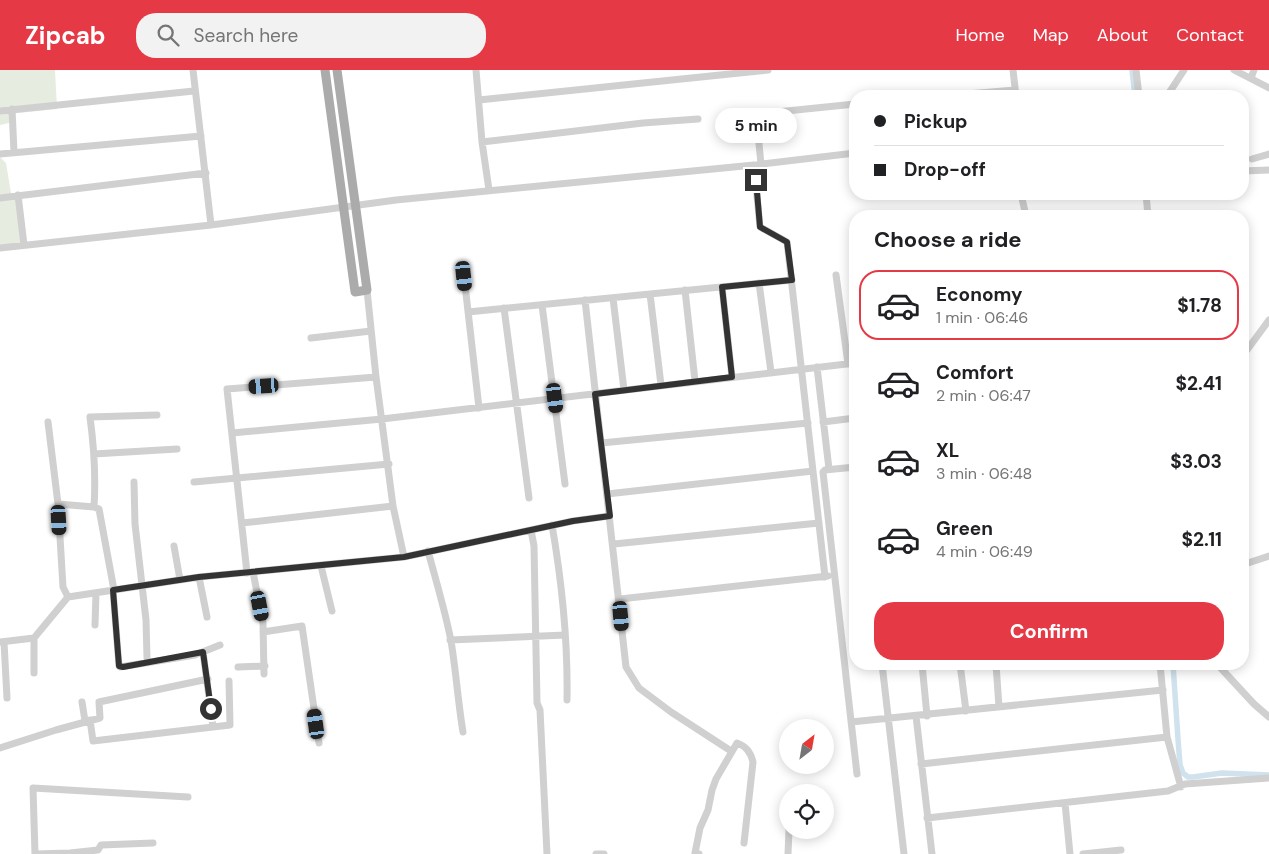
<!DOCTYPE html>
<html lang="en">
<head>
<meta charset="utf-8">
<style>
	body { margin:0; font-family:"DM Sans",sans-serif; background:#f2f2f2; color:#202124; height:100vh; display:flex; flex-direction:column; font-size:19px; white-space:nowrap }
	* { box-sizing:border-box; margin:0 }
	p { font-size:16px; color:#757577 }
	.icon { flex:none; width:28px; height:28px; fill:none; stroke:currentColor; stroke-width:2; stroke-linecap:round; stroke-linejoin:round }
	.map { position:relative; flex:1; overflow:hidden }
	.panel { position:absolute; left:849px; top:140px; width:400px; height:460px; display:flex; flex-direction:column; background:#fff; border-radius:20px; box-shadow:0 2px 12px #0003 }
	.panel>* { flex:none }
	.guide { position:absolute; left:849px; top:20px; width:400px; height:110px; border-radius:20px; box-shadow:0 2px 12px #0003; display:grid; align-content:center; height:110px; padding:0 25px; background:#fff }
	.needle { width:32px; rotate:31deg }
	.controls { position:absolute; left:779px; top:649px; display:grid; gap:10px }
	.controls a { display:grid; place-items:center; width:55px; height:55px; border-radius:50%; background:#fff; box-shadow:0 2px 12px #0003; font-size:25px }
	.end { position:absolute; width:22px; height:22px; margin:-11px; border:6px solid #333; background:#fff; box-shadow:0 0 0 2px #fff }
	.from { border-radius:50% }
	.bubble { position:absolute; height:35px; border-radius:18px; background:#fff; box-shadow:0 2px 12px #0003; font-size:16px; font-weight:700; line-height:35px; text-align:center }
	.car { position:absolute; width:15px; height:30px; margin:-15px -8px; border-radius:6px; box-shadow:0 0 4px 1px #0007; background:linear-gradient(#222 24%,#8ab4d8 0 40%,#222 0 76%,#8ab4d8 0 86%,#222 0) }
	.guide b { display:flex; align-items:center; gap:18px; height:48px; font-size:19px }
	.guide b+b { border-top:1px solid #e0e0e0 }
	.guide i { width:12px; height:12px; background:#202124 }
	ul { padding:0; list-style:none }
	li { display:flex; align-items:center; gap:15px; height:70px; margin:0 10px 8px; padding:0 15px; border:2px solid transparent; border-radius:20px }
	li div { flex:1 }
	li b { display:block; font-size:19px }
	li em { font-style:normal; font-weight:700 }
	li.current { border-color:#e63946 }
	li>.icon { width:45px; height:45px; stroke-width:1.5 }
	h2 { padding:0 25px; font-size:22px; line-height:60px }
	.primary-button { display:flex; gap:10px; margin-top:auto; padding:10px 25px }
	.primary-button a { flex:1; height:58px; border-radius:20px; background:#e63946; color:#fff; font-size:20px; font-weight:700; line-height:58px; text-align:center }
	header { display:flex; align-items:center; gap:30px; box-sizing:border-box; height:70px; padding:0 25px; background:#e63946; color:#fff }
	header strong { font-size:24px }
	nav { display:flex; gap:28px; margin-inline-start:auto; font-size:18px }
	.search { width:350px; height:45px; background:#f2f2f2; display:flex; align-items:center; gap:12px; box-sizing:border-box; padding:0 18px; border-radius:20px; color:#757577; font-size:19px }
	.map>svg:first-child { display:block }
	.green { fill:#e6ecdf }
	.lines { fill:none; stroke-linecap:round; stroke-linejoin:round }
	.canal { stroke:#cfe2ee; stroke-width:5.5 }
	.minor { stroke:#d0d0d0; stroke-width:7 }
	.major { stroke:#ababab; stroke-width:9 }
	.route { stroke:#333; stroke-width:6 }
</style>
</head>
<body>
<header>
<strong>Zipcab</strong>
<div class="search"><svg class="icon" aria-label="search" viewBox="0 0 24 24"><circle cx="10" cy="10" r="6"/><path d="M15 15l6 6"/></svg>Search here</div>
<nav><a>Home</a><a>Map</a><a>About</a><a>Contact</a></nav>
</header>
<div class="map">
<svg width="1269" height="784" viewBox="0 0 1269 784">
	<rect width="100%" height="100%" fill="#fff"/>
	<path class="green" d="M0,0H55L57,39L9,44V53L0,55Z
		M0,87L6,93L12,129H20L24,175L0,178Z"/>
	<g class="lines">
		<path class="canal" d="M1132,0L1135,26
			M1173,594L1178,669L1180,695L1183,703L1188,707H1193L1222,703L1269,705"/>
		<path class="minor" d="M193,0L211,155
			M476,0L482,72L489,120
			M1013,0L1016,26
			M1136,0L1139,26
			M1234,0L1269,18
			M1251,8L1254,0
			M943,26L1015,20
			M1167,26L1184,0
			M479,30L768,0
			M12,39L14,82
			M0,41L194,21
			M482,72L643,53L698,49
			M0,84L201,66
			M1252,89L1269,84
			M761,94L756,44L855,34
			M754,95L760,157L787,172L825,507
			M1242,101L1269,100
			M1021,124L1026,146
			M1146,124L1148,146
			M18,125L24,175
			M0,128L206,103
			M0,178L211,155L396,130L754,95L855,83
			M836,205L848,294
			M464,206L479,338
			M759,213L771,302
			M722,217L732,307
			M367,220L376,307L393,436L404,487
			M685,220L695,311
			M650,224L661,315
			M613,228L624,320
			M585,230L626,597L639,618L671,642L731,681
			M542,235L565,414
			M504,238L529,428
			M468,242L792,210
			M311,268L371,261
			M1242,283L1247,280L1269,250
			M817,297L829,399
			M48,352L58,434L63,517L68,527
			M823,352L855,348
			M232,363L382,349L855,293
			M601,373L808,353
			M94,384L177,379
			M855,397L825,400L823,402L857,704
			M134,412L135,454L146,550L147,588
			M194,412L389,394
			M607,424L813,401
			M58,434L94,437
			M242,453L393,436
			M552,455C562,513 568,572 567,630
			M531,460L534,476L537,633L540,640L547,784
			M614,474L819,453
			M174,476L180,510
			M428,481C436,511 445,540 451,571C456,601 458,632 463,662
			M1242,495L1269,486
			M321,496L332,541
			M253,502L263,553L264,604
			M247,503L227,319L376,307
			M199,507L207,547
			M113,520L119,596L120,597L195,585L220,575
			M114,520L99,439L94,437C96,406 94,377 90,347L157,345
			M620,529L828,506
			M95,555L96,523
			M263,562L302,556L319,673
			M450,570L565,565
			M0,572L34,568L68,527L199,507L404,487L573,451L609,446
			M4,572L7,628
			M203,582L213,657
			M882,594L904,784
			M922,594L927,646
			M960,594L966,641
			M996,594L999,637
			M1160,594L1167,667L1181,717
			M1217,594L1254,634L1269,647
			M238,597L265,596
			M34,603V568
			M82,632L85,651
			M916,646L932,784
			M90,650L93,671L230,655L229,611
			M851,652L1163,620
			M0,678L56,660L100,648L99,632L208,609
			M921,694L1167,667
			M787,731L788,739
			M1065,733L1070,784
			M927,748L1168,721L1185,714L1269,708
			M35,784L33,718L188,727
			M35,784L70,783L98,780L101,775L153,773
			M596,784H604
			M699,784L695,783L700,758L708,740L712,720L716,709L737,673C746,676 751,683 753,692L744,773
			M788,784L789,760
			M1083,784L1121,780"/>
		<path class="major" d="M325,0L355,222L367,220L337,0"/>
	</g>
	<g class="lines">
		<path class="route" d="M211,639L203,582L123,597L119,596L113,520L199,507L404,487L573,451L610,446L595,324L732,307L722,217L792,210L787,172L760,157L756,110"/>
	</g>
</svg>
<div class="controls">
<a><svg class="needle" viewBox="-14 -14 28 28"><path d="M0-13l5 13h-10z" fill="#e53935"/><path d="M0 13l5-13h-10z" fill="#757577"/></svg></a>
<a><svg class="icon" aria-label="locate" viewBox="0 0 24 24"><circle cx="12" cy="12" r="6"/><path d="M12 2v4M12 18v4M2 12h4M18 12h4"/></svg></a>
</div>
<i class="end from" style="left:211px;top:639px"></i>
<i class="end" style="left:756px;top:110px"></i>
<div class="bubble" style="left:715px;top:38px;width:82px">5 min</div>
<i class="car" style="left:464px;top:206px;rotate:174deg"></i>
<i class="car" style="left:264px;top:316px;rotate:266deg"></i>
<i class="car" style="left:555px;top:328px;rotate:173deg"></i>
<i class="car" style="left:59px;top:450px;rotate:177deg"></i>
<i class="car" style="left:260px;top:536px;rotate:169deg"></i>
<i class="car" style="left:621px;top:546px;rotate:175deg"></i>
<i class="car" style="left:316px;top:654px;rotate:352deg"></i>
<div class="guide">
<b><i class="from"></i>Pickup</b>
<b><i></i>Drop-off</b>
</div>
<section class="panel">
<h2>Choose a ride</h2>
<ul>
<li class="current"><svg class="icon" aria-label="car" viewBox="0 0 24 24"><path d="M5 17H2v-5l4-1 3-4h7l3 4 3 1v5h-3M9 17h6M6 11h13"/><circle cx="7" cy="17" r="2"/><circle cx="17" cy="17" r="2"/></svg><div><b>Economy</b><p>1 min · 06:46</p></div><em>$1.78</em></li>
<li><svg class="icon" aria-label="car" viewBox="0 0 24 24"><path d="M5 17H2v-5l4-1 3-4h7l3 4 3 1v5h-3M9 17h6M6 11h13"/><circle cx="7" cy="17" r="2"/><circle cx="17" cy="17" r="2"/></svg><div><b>Comfort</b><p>2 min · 06:47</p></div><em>$2.41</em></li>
<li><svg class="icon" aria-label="car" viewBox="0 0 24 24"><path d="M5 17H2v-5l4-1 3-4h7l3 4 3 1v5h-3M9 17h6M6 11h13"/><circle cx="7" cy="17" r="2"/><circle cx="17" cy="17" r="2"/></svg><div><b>XL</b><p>3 min · 06:48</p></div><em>$3.03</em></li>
<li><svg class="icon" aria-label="car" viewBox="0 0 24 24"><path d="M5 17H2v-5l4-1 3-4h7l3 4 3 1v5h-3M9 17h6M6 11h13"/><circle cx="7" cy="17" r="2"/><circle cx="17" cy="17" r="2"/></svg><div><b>Green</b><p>4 min · 06:49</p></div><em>$2.11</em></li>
</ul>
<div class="primary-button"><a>Confirm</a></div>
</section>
</div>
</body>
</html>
